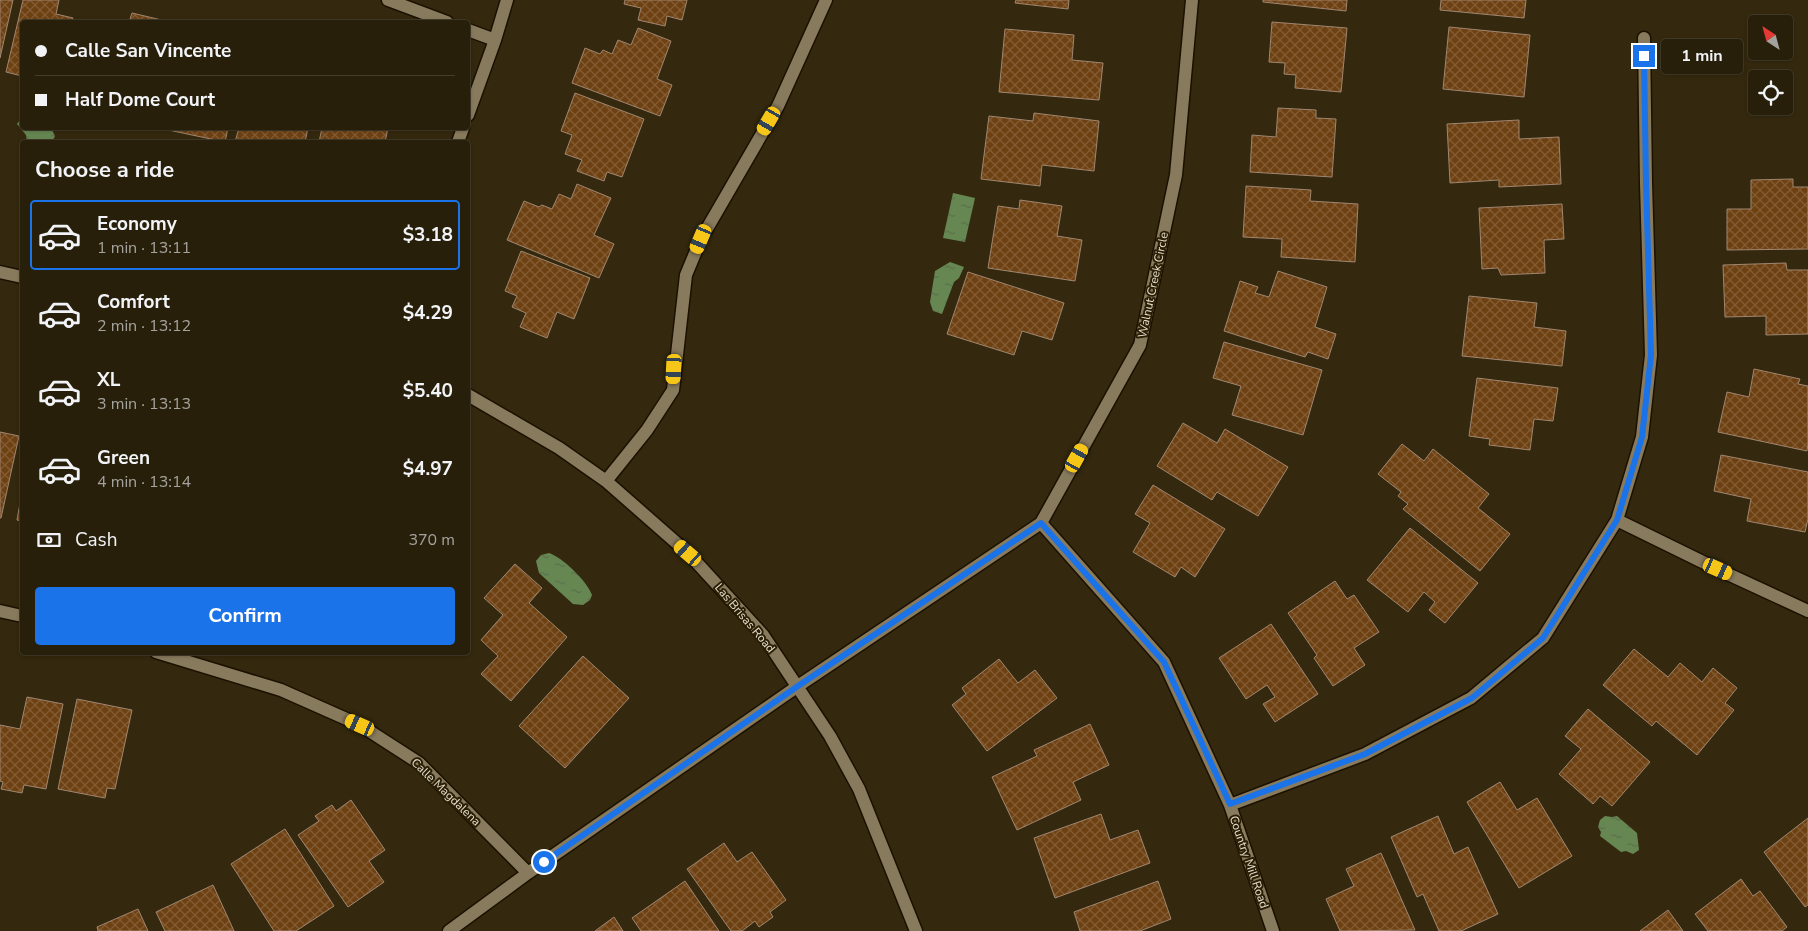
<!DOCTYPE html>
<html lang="en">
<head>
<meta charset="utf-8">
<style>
	body { margin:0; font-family:"Nunito Sans",sans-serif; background:#332c18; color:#f1f3f6; height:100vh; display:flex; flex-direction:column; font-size:19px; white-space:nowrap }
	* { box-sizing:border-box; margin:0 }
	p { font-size:16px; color:#a4a29c }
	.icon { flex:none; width:28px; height:28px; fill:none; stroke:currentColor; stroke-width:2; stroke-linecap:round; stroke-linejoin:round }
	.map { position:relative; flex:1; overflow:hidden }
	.panel { position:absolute; left:20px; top:140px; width:450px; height:515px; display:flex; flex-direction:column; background:#271f0a; border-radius:5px; box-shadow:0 1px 4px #0004,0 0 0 1px #433d2b }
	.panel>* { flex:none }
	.guide { position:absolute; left:20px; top:20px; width:450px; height:110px; border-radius:5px; box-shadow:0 1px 4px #0004,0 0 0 1px #433d2b; display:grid; align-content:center; height:110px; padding:0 15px; background:#271f0a }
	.needle { width:32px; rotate:324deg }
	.fabs { position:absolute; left:1748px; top:15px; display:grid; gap:10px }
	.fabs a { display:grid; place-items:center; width:45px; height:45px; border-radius:5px; background:#271f0a; box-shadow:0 1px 4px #0004,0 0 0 1px #433d2b; font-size:25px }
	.end { position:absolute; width:22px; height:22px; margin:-11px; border:6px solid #1a73e8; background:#fff; box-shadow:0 0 0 2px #fff }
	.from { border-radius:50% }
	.bubble { position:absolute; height:35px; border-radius:5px; background:#271f0a; box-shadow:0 1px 4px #0004,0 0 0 1px #433d2b; font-size:16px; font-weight:700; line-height:35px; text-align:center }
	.car { position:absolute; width:15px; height:30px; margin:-15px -8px; border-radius:6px; box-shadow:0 0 4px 1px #0007; background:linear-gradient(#f5c518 24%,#345 0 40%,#f5c518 0 76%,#345 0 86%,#f5c518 0) }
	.guide b { display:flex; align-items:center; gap:18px; height:48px; font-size:19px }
	.guide b+b { border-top:1px solid #433d2b }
	.guide i { width:12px; height:12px; background:#f1f3f6 }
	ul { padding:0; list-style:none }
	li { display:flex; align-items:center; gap:15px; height:70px; margin:0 10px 8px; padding:0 5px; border:2px solid transparent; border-radius:5px }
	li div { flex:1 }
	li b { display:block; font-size:19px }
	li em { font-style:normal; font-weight:700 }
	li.on { border-color:#1a73e8 }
	li>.icon { width:45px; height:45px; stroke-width:1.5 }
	h2 { padding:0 15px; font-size:22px; line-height:60px }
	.pay { display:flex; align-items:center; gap:12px; height:55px; padding:0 15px; font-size:19px }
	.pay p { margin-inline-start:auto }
	.action { display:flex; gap:10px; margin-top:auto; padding:10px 15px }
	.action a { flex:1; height:58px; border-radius:5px; background:#1a73e8; color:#fff; font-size:20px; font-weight:700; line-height:58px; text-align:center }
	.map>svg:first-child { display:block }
	.water { fill:url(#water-ripples) }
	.building { fill:url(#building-cross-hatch); stroke:#a08670 }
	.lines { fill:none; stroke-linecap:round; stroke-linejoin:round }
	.minor-casing { stroke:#1c1100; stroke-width:15 }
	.minor { stroke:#887a5d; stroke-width:12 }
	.route { stroke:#1a73e8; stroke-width:6 }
	.labels { text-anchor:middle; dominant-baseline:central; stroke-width:4; stroke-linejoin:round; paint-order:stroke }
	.street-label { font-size:12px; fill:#e7e0d0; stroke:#2a1f04 }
</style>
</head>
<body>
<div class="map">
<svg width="1808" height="931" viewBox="0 0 1808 931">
	<defs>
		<pattern id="water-ripples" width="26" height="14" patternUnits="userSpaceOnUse" patternTransform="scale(1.25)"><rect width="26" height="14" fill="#668752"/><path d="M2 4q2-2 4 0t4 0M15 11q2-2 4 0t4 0" fill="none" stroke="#5a6f4b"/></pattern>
		<pattern id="building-cross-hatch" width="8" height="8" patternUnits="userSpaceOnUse" patternTransform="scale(1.25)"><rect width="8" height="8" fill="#6e4113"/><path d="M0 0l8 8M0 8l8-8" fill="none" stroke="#835c34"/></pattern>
	</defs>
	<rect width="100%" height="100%" fill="#34290e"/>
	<path class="water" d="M22,117V128H45L52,130L55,136L52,142H27L26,135L17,124Z
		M953,193L975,198L965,242L943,238Z
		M950,262L964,267L959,278L954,282L942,314L933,311L930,302L935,271Z
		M549,553C562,557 587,581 592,595L590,600L583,605L573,604L539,573L536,561L541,555Z
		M1605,816L1612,817L1617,816L1637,833L1639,850L1633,854L1626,851L1621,852L1600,836L1601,832L1598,827L1600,820Z"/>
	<path class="building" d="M0,0H13L0,58Z
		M23,0H59L56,14L73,18L72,22H22V76L6,72Z
		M625,0H687L682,20L667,16L665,26L638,20L641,8L624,4Z
		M1016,0H1069L1068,9L1015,3Z
		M1263,0H1347L1346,11L1263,2Z
		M1441,0H1526L1524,18L1440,10Z
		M132,13L170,22H129Z
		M1272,22L1347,28L1341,92L1295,88L1296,75L1284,74L1285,63L1269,62Z
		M1449,27L1530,35L1524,97L1443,89Z
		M638,28L671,41L657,79L672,85L660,116L572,83L585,48L600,54L603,50L612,54L618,40L631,45Z
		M1005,29L1074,35L1072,60L1103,63L1099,100L999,92Z
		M575,93L644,119L622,177L607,172L604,181L577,171L582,160L565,154L572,135L561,131Z
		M1278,108L1316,110V118L1336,119L1332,177L1250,172L1252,135L1276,137Z
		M1034,113L1099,121L1094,171L1042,165L1040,186L981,179L989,116L1033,121Z
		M1519,120V139L1559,137L1561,184L1499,187V180L1450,183L1447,124Z
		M159,128H228L225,142Z
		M239,128H308L305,142H235Z
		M322,128H388L385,142H319Z
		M1793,179V187H1808V249L1727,250V209H1751V180Z
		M577,184L611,198L594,235L614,244L599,278L507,240L524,201L539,207L542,205L552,209L559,194L571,199Z
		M1246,186L1311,190L1310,201L1358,204L1355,262L1281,257L1282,239L1243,237Z
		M1020,200L1062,206L1057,236L1082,240L1075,281L988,268L998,206L1019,209Z
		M1562,204L1564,239L1544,240L1545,273L1501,275L1498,268L1482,269L1479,208Z
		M521,251L590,278L574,319L557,312L547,338L520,327L526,313L512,307L517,296L505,291Z
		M1786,263L1787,270H1808V334L1766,335V316L1725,317L1723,265Z
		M1278,271L1327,287L1315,327L1336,334L1328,359L1308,352L1305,357L1224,331L1240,281L1258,287L1255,293L1269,297Z
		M968,272L1064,303L1052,340L1022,331L1014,355L947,334Z
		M1469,296L1537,303L1534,327L1566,331L1562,366L1462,356Z
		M1224,342L1322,370L1303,435L1232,415L1241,386L1213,378Z
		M1754,369L1800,379L1798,384L1808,386V444L1807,451L1718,432L1727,392L1749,397Z
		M1477,378L1558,388L1553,421L1534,419L1530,450L1489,445L1490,439L1469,436Z
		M1183,423L1217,443L1225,429L1288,467L1258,516L1217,492L1212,500L1157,466Z
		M0,432L19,436L1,518H0Z
		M1402,444L1424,461L1433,449L1489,494L1478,508L1510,534L1480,571L1403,509L1408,504L1398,496L1401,492L1378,474Z
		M1721,455L1808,472V519L1805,532L1747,521L1751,499L1714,491Z
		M1153,485L1225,529L1195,577L1181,567L1175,577L1133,552L1150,523L1135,514Z
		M22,492V521L17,520Z
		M1410,528L1478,583L1445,623L1429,610L1435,602L1424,592L1408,612L1367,580Z
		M515,564L542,588L529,603L567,637L511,701L481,674L498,656L481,640L503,615L484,598Z
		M1335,581L1347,599L1354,595L1379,632L1354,648L1365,665L1333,686L1314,658L1317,655L1288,613Z
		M1271,624L1318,694L1275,722L1263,704L1275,697L1267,685L1246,699L1219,658Z
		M1634,649L1668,677L1680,663L1702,682L1713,668L1737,688L1725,703L1734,710L1697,755L1656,721L1652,726L1603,685Z
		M583,656L629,698L565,768L519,726Z
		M999,659L1018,683L1035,670L1057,698L987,751L952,705L966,694L962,688Z
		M27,697L63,704L46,789L24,785L22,793L1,789L3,782L0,781V725L20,729Z
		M77,699L132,710L115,789L107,788L105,798L58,789Z
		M1588,709L1650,762L1612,806L1600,796L1593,804L1559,774L1581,749L1565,736Z
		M1090,724L1109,765L1073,782L1081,800L1017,830L992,777L1037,756L1034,750Z
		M1500,782L1517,810L1537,798L1572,856L1519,888L1467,802Z
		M351,800L385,850L369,861L384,882L348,907L298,835L319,821L315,816L332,805L336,811Z
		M1101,814L1110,840L1138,830L1150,863L1055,898L1034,838Z
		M1438,816L1454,854L1468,847L1498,914L1461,931H1439L1423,894L1417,897L1391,837Z
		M1808,818V905L1805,907L1764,852Z
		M285,829L334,906L296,931H274L231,864Z
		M724,843L737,862L752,852L786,900L770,912L773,917L759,927L755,921L742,931H731L687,869Z
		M1381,853L1415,930L1340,931L1326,899L1354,886L1346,869Z
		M1741,879L1753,896L1760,891L1787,927L1782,931H1708L1695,914Z
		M685,881L719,931H641L632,918Z
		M1158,881L1171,919L1140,931H1080L1074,912Z
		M213,885L234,931H165L156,912Z
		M138,909L148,931H98L97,927Z
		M1668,910L1683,931H1640Z
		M614,917L623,931H595Z"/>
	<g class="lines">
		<defs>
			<path id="minor" d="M388,0L447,22
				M468,30L495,40
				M468,115L495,40L507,0
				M458,142L463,128
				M0,272L22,277
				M468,395L559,448L606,481L688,553L763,635L830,736L859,789L916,931
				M606,481L647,430L673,390L686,275L701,239L778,106L826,0
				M1617,520L1717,569L1808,611
				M1041,523L1164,662L1230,805L1273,931
				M0,611L22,616
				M156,652L281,690L360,725L419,763L528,873
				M1230,805L1365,754L1471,698L1543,638L1617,520L1642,437L1651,355L1646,183L1644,38
				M449,931L528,873L798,686L1041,523L1140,345L1176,175L1192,0"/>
		</defs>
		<use href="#minor" class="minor-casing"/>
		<use href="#minor" class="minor"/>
	</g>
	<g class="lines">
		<path class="route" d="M544,862L798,686L1041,523L1164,662L1230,804L1365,754L1472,698L1543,638L1617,520L1642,437L1651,355L1646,183L1644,56"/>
	</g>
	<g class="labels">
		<g class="street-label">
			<text transform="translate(1153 285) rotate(-78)">Walnut Creek Circle</text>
			<text transform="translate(745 618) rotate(50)">Las Brisas Road</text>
			<text transform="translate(446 792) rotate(44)">Calle Magdalena</text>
			<text transform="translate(1249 862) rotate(71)">Country Mill Road</text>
		</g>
	</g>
</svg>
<div class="fabs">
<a><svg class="needle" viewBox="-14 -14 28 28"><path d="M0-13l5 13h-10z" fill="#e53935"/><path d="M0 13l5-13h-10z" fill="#a4a29c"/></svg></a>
<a><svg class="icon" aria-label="locate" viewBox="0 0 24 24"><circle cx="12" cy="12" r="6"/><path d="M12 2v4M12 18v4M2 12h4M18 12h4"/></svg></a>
</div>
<i class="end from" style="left:544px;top:862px"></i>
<i class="end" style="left:1644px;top:56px"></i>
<div class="bubble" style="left:1661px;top:39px;width:82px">1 min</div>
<i class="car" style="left:769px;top:121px;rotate:210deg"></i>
<i class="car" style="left:701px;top:239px;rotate:203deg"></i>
<i class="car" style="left:674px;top:369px;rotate:183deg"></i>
<i class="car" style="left:1077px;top:458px;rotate:29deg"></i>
<i class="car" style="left:688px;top:553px;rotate:311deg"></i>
<i class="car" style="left:1718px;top:569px;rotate:114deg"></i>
<i class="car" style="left:360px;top:725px;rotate:294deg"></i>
<div class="guide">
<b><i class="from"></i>Calle San Vincente</b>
<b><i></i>Half Dome Court</b>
</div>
<section class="panel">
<h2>Choose a ride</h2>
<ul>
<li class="on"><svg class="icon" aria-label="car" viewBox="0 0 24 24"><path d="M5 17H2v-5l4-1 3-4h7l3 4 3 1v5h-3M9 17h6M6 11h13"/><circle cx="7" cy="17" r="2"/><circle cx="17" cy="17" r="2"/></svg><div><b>Economy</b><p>1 min · 13:11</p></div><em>$3.18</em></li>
<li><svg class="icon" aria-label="car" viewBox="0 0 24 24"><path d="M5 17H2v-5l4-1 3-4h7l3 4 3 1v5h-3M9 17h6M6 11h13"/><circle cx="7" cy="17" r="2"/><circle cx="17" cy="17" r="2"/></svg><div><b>Comfort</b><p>2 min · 13:12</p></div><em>$4.29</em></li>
<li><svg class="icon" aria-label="car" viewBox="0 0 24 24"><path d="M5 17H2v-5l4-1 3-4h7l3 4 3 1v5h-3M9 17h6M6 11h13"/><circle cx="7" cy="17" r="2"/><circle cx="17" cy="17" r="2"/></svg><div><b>XL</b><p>3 min · 13:13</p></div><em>$5.40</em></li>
<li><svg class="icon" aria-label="car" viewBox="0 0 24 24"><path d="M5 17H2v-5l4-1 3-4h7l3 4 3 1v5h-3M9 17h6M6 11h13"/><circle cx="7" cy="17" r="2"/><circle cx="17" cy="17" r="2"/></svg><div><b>Green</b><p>4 min · 13:14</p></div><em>$4.97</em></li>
</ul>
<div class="pay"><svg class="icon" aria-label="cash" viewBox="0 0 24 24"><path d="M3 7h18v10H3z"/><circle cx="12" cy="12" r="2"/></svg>Cash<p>370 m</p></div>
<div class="action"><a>Confirm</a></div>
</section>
</div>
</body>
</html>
